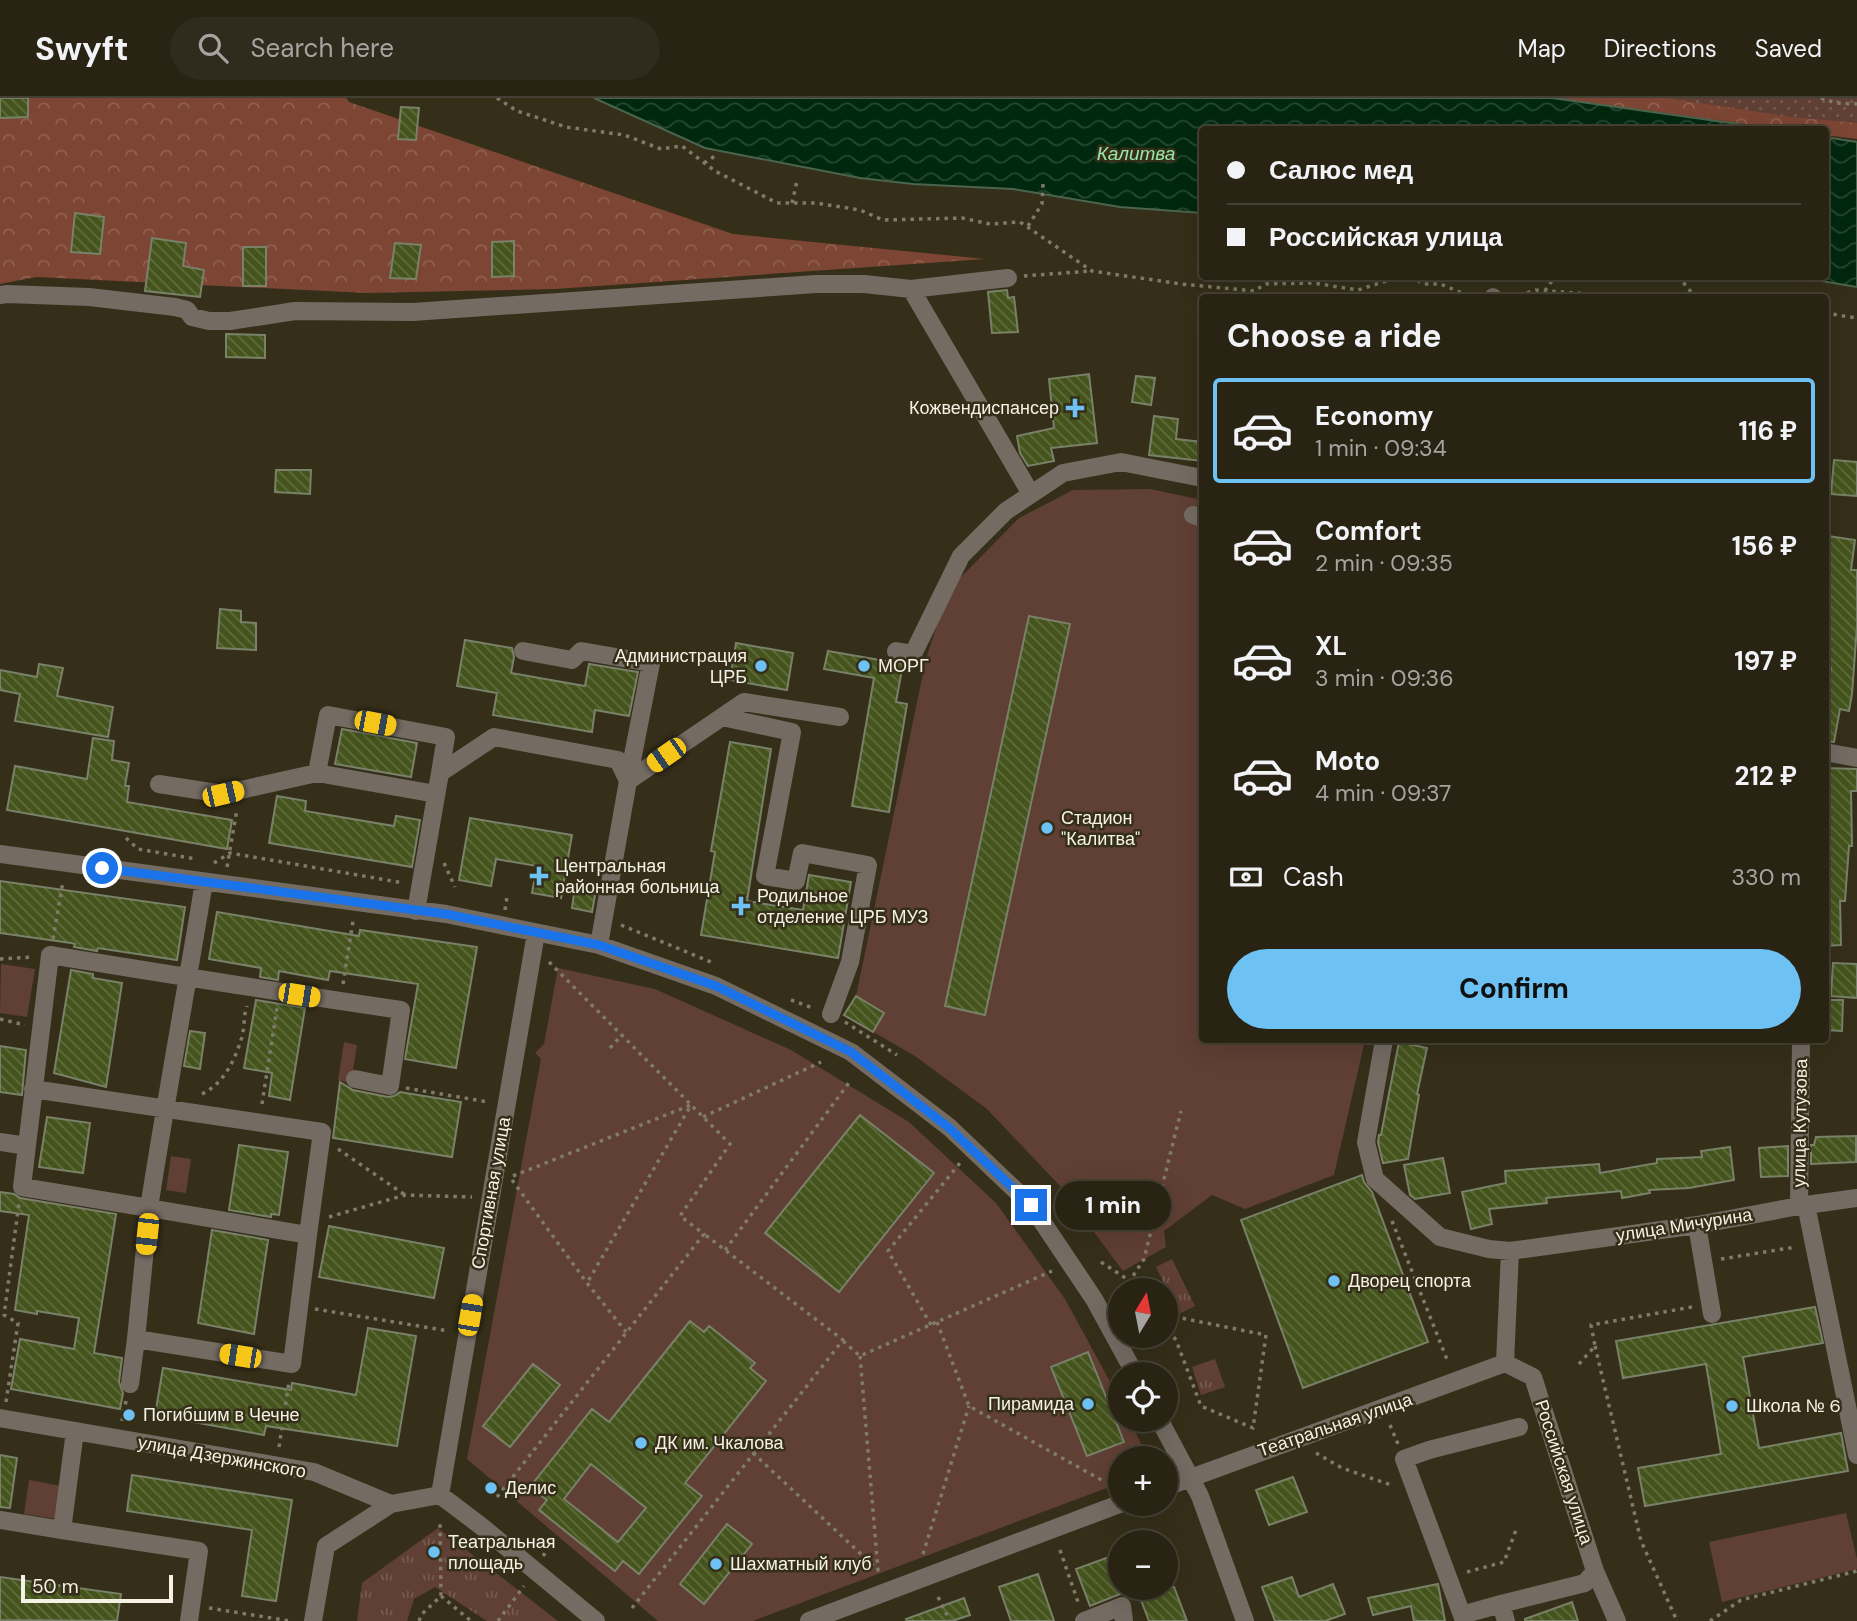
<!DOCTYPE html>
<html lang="en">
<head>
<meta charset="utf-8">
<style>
	body { margin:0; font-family:"DM Sans",sans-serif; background:#302b1c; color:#f1f3f6; height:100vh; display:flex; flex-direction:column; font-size:26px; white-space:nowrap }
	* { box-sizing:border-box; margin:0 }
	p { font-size:23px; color:#a5a4a0 }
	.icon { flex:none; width:38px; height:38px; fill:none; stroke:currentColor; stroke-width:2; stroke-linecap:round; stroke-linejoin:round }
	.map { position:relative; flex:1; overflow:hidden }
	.drawer { position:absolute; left:1199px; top:196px; width:630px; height:749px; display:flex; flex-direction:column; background:#282313; border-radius:7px; box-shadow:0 7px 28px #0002,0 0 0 2px #444033 }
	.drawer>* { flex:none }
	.hud { position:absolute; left:1199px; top:28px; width:630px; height:154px; border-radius:7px; box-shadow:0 7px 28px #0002,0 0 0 2px #444033; display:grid; align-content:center; height:154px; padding:0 28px; background:#282313 }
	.needle { width:46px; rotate:10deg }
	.fabs { position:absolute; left:1108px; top:1180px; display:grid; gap:14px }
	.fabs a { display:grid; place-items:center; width:70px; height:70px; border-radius:50%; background:#282313; box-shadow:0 7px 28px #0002,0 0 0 2px #444033; font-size:35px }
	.scale { position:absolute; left:21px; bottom:18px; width:152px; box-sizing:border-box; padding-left:7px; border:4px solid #f5f1e4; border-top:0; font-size:19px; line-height:24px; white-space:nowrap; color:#f5f1e4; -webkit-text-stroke:5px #352f19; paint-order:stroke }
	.end { position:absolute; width:32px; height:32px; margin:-16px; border:9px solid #1a73e8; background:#fff; box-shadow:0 0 0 4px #fff }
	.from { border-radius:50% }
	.bubble { position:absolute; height:49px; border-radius:24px; background:#282313; box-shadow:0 7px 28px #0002,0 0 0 2px #444033; font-size:23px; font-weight:700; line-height:49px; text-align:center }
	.car { position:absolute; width:21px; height:42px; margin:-21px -10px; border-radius:9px; box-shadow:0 0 5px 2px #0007; background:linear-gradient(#f5c518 24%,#345 0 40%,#f5c518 0 76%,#345 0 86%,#f5c518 0) }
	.hud b { display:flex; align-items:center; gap:24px; height:66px; font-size:26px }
	.hud b+b { border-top:2px solid #444033 }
	.hud i { width:18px; height:18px; background:#f1f3f6 }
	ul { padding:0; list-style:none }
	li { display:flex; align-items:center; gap:21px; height:105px; margin:0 14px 10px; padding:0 14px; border:4px solid transparent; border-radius:7px }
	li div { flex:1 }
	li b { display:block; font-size:26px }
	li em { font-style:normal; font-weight:700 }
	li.selected { border-color:#6dc2f3 }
	li>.icon { width:63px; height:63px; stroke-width:1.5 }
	h2 { padding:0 28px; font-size:32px; line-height:84px }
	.pay { display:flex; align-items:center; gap:18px; height:77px; padding:0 28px; font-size:26px }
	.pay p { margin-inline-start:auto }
	.action { display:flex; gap:14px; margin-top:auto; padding:14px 28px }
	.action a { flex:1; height:80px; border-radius:42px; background:#6dc2f3; color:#111; font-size:28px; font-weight:700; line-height:80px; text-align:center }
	header { display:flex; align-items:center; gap:42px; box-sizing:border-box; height:98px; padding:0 35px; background:#282313; border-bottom:2px solid #444033 }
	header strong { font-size:33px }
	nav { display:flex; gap:38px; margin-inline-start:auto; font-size:24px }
	.search { width:490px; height:63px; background:#302b1c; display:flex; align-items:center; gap:18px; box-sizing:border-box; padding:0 24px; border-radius:38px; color:#a5a4a0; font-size:26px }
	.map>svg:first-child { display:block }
	.grass { fill:url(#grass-tufts) }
	.forest { fill:url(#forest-crowns) }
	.park { fill:#603f34 }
	.garden { fill:url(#garden-dots) }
	.water { fill:url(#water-waves); stroke:#4a644e; stroke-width:2 }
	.building { fill:url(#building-back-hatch); stroke:#798169; stroke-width:2; fill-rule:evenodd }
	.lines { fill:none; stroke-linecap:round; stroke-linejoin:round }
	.path { stroke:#807b68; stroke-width:3.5; stroke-dasharray:3.5 5; stroke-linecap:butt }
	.minor { stroke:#746b63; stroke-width:18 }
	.route { stroke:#1a73e8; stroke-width:9 }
	.poi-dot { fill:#6dc2f3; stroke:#352f19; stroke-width:2.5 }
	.labels { text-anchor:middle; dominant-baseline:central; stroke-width:5; stroke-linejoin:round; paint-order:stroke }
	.poi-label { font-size:18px; fill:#f5f1e4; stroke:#352f19; text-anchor:start }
	.street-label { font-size:18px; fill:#f5f1e4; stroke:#352f19 }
	.water-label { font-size:19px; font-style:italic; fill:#98e5aa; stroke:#352f19 }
</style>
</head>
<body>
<header>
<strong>Swyft</strong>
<div class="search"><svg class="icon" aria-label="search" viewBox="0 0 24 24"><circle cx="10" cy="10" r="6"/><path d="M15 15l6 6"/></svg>Search here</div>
<nav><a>Map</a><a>Directions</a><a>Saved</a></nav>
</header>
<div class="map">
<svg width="1857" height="1523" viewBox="0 0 1857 1523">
	<defs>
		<pattern id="grass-tufts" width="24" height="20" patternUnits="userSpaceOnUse" patternTransform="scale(1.75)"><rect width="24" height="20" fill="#603f34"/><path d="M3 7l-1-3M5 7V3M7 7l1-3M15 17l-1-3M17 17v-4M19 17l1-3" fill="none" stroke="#775b51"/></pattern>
		<pattern id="forest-crowns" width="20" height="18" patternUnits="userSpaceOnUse" patternTransform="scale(1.75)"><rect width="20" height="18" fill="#7d4533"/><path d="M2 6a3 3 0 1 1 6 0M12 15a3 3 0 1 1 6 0" fill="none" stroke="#906050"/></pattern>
		<pattern id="garden-dots" width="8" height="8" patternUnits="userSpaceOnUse" patternTransform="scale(1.75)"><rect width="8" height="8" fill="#603f34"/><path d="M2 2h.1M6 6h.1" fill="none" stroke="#775b51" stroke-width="1.8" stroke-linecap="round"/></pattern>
		<pattern id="water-waves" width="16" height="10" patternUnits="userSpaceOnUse" patternTransform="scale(1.75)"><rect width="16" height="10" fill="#00280e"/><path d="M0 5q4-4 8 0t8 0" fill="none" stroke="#264831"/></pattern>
		<pattern id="building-back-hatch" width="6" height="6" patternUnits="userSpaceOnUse" patternTransform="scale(1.75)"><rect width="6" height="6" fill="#45541c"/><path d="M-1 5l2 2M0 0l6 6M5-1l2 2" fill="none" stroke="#606d3d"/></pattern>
	</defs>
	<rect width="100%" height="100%" fill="#352f19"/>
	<path class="grass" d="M1172,1161L1195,1208L1179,1216L1156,1169Z
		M1215,1261L1225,1289L1201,1297L1192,1269Z
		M438,1430L558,1523H487L435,1489L414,1501L407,1523H357L362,1485Z"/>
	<path class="forest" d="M0,0H346L349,4L733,136L985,161L555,191L367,195L36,179L0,186Z
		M1549,0H1857V41L1825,37V32L1783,31Z"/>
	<path class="park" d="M1150,391L1202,402V942H1365L1334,1077L1245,1111L1212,1097L1164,1133L1166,1149L1123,1173L1059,1087L987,1011L915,958L844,917L856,898L926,561L939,521L957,483L1019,420L1073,392Z
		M1,866L35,871L27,919L0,915Z
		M558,870L655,891L791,952L909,1024L996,1105L1065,1201L1120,1302V1321H1129L1148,1360H1120V1385L753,1523H658L467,1361L541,961L535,955L544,946Z
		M344,944L357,947L351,985L338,982Z
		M171,1058L191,1061L186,1095L166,1092Z
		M29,1382L61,1388L57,1421L24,1416Z
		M1846,1415L1857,1461V1471L1722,1504L1709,1444Z"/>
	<path class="garden" d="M1666,0H1857V25L1791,19Z"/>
	<path class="water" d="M594,0H1552L1774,31L1202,32V115L1120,109L1013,91L913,86L860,80L705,50Z
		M1825,39L1857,44V189L1798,179L1825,178Z"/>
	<path class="building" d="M0,0H28V19L0,20Z
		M401,9L419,10L416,42L398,41Z
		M75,115L104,119L100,156L71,154Z
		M152,140L186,145L183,168L204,172L200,199L145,193Z
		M514,143V178L492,179V144Z
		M395,145L421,147L416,181L390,180Z
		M243,149H266V188H243Z
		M1007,192L1008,200L1014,199L1018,234L992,235L988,194Z
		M226,236L265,237V260L226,259Z
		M1089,276L1097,345L1051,350L1054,363L1028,368L1020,355L1017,338L1054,330L1049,281Z
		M1136,278L1155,280L1151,307L1132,304Z
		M1154,318L1178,321L1176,341L1202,344V363L1149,357Z
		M1834,362L1857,364V398L1831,396Z
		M276,372H311L310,396L275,394Z
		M1828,438L1855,442L1851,472H1857V528L1852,596L1849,613L1840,611L1834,644L1825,643V602L1831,570H1825L1828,497H1825V464Z
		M220,511L241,513V524L256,525V552L217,550Z
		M1029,518L1070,526L985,917L945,908Z
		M465,542L512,550L514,559L511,575L585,588L589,566L638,574L629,618L595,612L592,634L493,617L497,595L457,588Z
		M736,545L793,555L787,592L730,582Z
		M828,553L903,566L896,604L907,606L889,714L852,708L874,580L824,571Z
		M39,566L63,570L57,598L113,609L108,639L15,623L20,596L0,592V572L37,579Z
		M342,631L417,645L411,679L335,666Z
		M93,640L114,643L112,662L129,665L125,688H129L127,704L232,722L227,751L7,712L15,668L87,681Z
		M730,644L771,651L747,803L803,812L809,777L851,784L838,860L701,837L715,754L711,753Z
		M1825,670L1857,671V693H1851L1852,748H1849L1845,803H1840L1841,847L1825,848Z
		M277,698L306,703L305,713L394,728L396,718L420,722L412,769L269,745Z
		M470,720L572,737L561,800L532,795L537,768L496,761L491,788L459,782Z
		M0,783L185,809L177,862L98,850L97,853L74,849L75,846L71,845L0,835Z
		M575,789L596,792L592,814L572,810Z
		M217,814L359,838L360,832L477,849L456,970L405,961L418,886L330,873L328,882L279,873L278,882L260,879L261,870L209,861Z
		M1833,865L1857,866V900L1831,898Z
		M71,872L93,876V880L122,885L106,989L54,975Z
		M856,898L884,915L873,934L844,917Z
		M256,902L305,910L290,1002L269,998L272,975L244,970Z
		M1825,902H1843L1842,933L1825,932Z
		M190,933L205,935L200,971L184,968Z
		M1399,944L1427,950L1417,996L1419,997L1408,1061L1383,1065L1378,1044L1379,1037H1381Z
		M0,948L26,952L22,997L0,994Z
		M340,984L353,992L388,999L394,998L400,994L461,1004L452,1059L333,1040Z
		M860,1017L934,1075L839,1194L765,1135Z
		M47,1019L90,1025L83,1075L39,1069Z
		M1856,1038V1064L1811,1066V1047H1814L1816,1039Z
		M239,1047L288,1054L279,1117L271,1116V1119L229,1112Z
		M1788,1048V1078L1761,1079L1759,1050Z
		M1730,1049L1734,1082L1689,1090L1649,1092L1650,1095L1622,1100L1621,1093L1546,1100L1547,1105L1489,1111L1492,1126L1471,1131L1462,1094L1506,1085L1505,1073L1599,1066L1600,1075L1657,1065V1061L1702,1059L1701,1053Z
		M1443,1060L1450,1095L1415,1101L1410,1097L1404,1067Z
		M1362,1077L1364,1084L1372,1094L1428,1244L1303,1290L1241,1122Z
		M0,1094L14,1096L20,1100L116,1116L94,1255L122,1260L119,1284L123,1295L120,1311L11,1291L20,1241L74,1251L79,1220L37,1213V1216L15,1212L29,1117L0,1113Z
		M329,1128L444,1150L434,1200L319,1179Z
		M212,1132L268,1142L254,1236L198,1225Z
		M1815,1209L1823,1245L1743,1259L1759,1350L1841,1335L1848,1373L1645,1408L1638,1370L1721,1356L1706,1266L1623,1280L1616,1243Z
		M690,1223L704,1234L709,1228L755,1265L750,1270L766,1283L685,1385L702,1398L639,1476L623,1463L615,1473L539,1412L547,1402L530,1389L592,1311L609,1324ZM591,1366L646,1410L618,1444L564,1401Z
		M368,1230L416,1238L397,1348L266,1328L264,1337L155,1317L163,1270L291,1292L292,1285L356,1297Z
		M1088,1254L1124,1344L1087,1358L1051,1269Z
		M533,1266L560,1287L510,1349L483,1328Z
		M0,1357L17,1360L10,1410L0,1409Z
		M132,1377L292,1402L276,1503L242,1498L252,1432L127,1413Z
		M1293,1379L1307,1414L1269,1427L1256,1392Z
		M727,1426L752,1446L704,1506L680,1486Z
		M1120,1455V1496L1090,1508L1076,1471Z
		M1038,1476L1054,1523H1011L999,1489Z
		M0,1479L121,1496L117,1523L0,1522Z
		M1292,1479L1299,1499L1333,1486L1345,1516L1325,1523H1275L1262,1489Z
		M1438,1486L1445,1523H1414L1411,1508L1373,1517L1368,1500Z
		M1136,1489H1174L1187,1523H1149Z
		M964,1500L970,1517L952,1523H907L906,1521Z
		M1572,1504L1578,1523H1525V1521Z"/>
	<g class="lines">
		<path class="path" d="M497,0L517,13L566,29L624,37L661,51L682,48L715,73L777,105H816L860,112L883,122L962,120L990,126L1020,124L1092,173L1181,186L1254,193L1266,186L1313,185L1358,192L1402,178
			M1821,0L1836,5L1857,6
			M704,65L715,58
			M792,105L797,83
			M1028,128L1042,106L1043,86
			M1024,178L1090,173
			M1410,178L1424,186H1440L1475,200
			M1678,178L1696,200
			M1545,193L1555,178
			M1511,200L1536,192L1646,200
			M1825,215L1857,220
			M126,740L138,751L196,761
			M214,765L230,755L404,785
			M444,765L455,789
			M227,769L237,711
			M505,812L507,799
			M621,827L711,864
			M53,841L63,783
			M0,861L32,859
			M343,886L353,823
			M791,902L813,910
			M0,921L25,927
			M845,924L897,957
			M610,950L622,937
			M406,990L488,1004
			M202,996C223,986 234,964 241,942C245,931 243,919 247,908
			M262,1006L277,910
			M703,1019L821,964
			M338,1051L405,1097
			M513,1078L691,1007L587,1185
			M512,1082L587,1185L626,1234
			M329,1119L405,1097L472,1099
			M1392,1123L1448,1264
			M725,1152L851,982
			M1721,1161L1796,1149
			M1101,1164L1130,1183L1137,1192
			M1124,1192L1144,1161L1181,1013
			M315,1211L449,1233
			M1166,1217L1266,1237L1253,1330L1201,1308L1176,1242L1166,1229
			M937,1224L969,1308L1105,1384
			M931,1227L888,1153L960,1065
			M843,1243L860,1258L1052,1173
			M1595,1248L1641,1443L1677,1523
			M1579,1266L1595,1248L1591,1227L1692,1209
			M6,1304L18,1225L4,1217L19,1105
			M122,1323L126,1303
			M1390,1327L1398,1346
			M279,1349L289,1284
			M753,1355L878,1472L860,1258
			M1316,1355L1342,1370L1394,1388
			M497,1399L704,1136L680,1118L730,1046L549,864
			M1060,1452L1079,1507
			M923,1456L969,1308
			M543,1458L552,1446
			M1467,1474L1504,1464L1516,1432
			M441,1498L471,1523
			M938,1499L950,1523
			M209,1510L290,1523
			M632,1510L843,1242L704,1136
			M419,1523L422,1516L441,1498L440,1426
			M498,1523L524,1488
			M1710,1523L1741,1502L1857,1473"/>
		<path class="minor" d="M911,191L1031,396
			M0,197L7,196L89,199L175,209L187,212L192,219L209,223H230L295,213L413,214L816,186H864L911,191L1008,180
			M1493,200V199
			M1193,417L1202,420
			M896,553L913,556L961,458L1006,413L1063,375L1121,364L1202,380
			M722,619L792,634L765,778L796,783L802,755L868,767L850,864L831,916
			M1825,654L1857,660
			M159,686L223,696L317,675
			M436,696L317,675L328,617L446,639L440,675
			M0,756L446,816L599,847L716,888L851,954L949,1029L1031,1107L1094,1201L1135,1276
			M204,784C186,893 166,1001 149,1110L308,1137L292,1266L136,1241L149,1110L22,1089L50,857C167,876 284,895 401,912L390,988L355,981
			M416,813L440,675L494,639L618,662L628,683L651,565L581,553L572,562L523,553
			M599,847L628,683L744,604L840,619
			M1384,942L1366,1044L1375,1081L1440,1139L1489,1151L1510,1153L1697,1127L1799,1108L1857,1100
			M33,991L322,1034L308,1137
			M0,1044L27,1048
			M1806,1107L1857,1357
			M1799,1108L1801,942
			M1697,1127L1712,1216
			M1510,1153L1505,1265L1533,1279L1595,1473L1617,1523
			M130,1286L136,1241
			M0,1320L314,1374L391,1406L440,1397
			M1159,1321L1200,1398L1245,1523
			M75,1333L62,1432L199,1453L189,1523
			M1166,1389L1505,1265
			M440,1397L536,835
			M440,1397L481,1428L596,1523
			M0,1422L62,1432
			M1462,1517L1404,1361L1429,1352L1519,1329
			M313,1523L326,1448L391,1406
			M809,1523L1122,1405
			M1084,1523L1122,1508L1124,1523
			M1464,1523L1462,1517L1501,1506
			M1506,1523L1501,1506L1585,1485L1595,1473"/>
	</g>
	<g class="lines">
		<path class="route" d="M102,770L446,816L599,847L716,888L851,954L948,1029L1031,1107"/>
	</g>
	<g class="poi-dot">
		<path d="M1071.5 299.5h7v7h7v7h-7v7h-7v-7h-7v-7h7z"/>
		<circle cx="761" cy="568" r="7"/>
		<circle cx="864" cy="568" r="7"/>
		<circle cx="1047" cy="730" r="7"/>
		<path d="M535.5 767.5h7v7h7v7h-7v7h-7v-7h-7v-7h7z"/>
		<path d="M737.5 797.5h7v7h7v7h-7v7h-7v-7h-7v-7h7z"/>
		<circle cx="1334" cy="1183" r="7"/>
		<circle cx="1088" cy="1306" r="7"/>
		<circle cx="1732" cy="1308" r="7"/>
		<circle cx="129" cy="1317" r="7"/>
		<circle cx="641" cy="1345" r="7"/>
		<circle cx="491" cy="1390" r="7"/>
		<circle cx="434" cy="1454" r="7"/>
		<circle cx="716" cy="1466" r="7"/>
	</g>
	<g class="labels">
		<g class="poi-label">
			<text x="1059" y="310" text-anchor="end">Кожвендиспансер</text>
			<text x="747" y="558" text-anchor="end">Администрация<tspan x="747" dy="21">ЦРБ</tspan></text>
			<text x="878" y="568">МОРГ</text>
			<text x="1061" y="720">Стадион<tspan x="1061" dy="21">"Калитва"</tspan></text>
			<text x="555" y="768">Центральная<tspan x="555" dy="21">районная больница</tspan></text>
			<text x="757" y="798">Родильное<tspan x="757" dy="21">отделение ЦРБ МУЗ</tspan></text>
			<text x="1348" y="1183">Дворец спорта</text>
			<text x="1074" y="1306" text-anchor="end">Пирамида</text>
			<text x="1746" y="1308">Школа № 6</text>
			<text x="143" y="1317">Погибшим в Чечне</text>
			<text x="655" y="1345">ДК им. Чкалова</text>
			<text x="505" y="1390">Делис</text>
			<text x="448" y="1444">Театральная<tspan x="448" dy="21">площадь</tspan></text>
			<text x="730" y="1466">Шахматный клуб</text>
		</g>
		<g class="street-label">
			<text transform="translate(1800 1025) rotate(-89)">улица Кутузова</text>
			<text transform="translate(491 1095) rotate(-80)">Спортивная улица</text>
			<text transform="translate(1684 1127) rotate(-9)">улица Мичурина</text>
			<text transform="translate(1335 1327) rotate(-19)">Театральная улица</text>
			<text transform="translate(222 1359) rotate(10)">улица Дзержинского</text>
			<text transform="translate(1564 1374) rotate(72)">Российская улица</text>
		</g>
		<g class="water-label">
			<text x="1136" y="55">Калитва</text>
		</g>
	</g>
</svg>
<div class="fabs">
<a><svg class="needle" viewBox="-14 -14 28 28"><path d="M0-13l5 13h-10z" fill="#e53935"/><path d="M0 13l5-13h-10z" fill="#a5a4a0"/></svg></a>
<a><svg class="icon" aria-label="locate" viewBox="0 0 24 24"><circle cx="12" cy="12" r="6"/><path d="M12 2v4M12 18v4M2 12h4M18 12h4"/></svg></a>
<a>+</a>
<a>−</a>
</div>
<div class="scale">50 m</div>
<i class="end from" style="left:102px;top:770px"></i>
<i class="end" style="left:1031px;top:1107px"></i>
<div class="bubble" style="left:1055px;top:1083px;width:116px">1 min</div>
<i class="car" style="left:375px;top:625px;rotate:101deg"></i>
<i class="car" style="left:666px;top:657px;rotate:235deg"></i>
<i class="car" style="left:223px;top:696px;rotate:77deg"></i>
<i class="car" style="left:299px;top:897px;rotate:99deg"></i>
<i class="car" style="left:147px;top:1136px;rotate:186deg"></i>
<i class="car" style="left:470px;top:1217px;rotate:10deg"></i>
<i class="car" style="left:240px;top:1258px;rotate:279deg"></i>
<div class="hud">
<b><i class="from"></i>Салюc мед</b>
<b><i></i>Российская улица</b>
</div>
<section class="drawer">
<h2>Choose a ride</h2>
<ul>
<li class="selected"><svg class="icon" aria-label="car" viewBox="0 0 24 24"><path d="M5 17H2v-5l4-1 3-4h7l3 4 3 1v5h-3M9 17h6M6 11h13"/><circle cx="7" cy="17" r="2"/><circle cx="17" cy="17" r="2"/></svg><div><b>Economy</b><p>1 min · 09:34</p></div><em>116 ₽</em></li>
<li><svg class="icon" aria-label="car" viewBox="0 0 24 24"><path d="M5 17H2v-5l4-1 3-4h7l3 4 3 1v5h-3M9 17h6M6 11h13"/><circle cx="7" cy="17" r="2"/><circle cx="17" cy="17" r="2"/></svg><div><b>Comfort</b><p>2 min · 09:35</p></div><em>156 ₽</em></li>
<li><svg class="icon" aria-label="car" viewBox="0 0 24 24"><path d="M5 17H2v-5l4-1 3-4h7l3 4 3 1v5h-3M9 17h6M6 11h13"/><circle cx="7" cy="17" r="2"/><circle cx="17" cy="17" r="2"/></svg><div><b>XL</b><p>3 min · 09:36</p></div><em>197 ₽</em></li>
<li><svg class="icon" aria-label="car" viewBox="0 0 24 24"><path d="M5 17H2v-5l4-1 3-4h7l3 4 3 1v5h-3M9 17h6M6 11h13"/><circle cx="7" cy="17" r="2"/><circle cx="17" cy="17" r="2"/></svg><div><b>Moto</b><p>4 min · 09:37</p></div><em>212 ₽</em></li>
</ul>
<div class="pay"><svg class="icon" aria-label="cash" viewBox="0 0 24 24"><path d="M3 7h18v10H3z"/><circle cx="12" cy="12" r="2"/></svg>Cash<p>330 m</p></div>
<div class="action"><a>Confirm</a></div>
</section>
</div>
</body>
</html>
